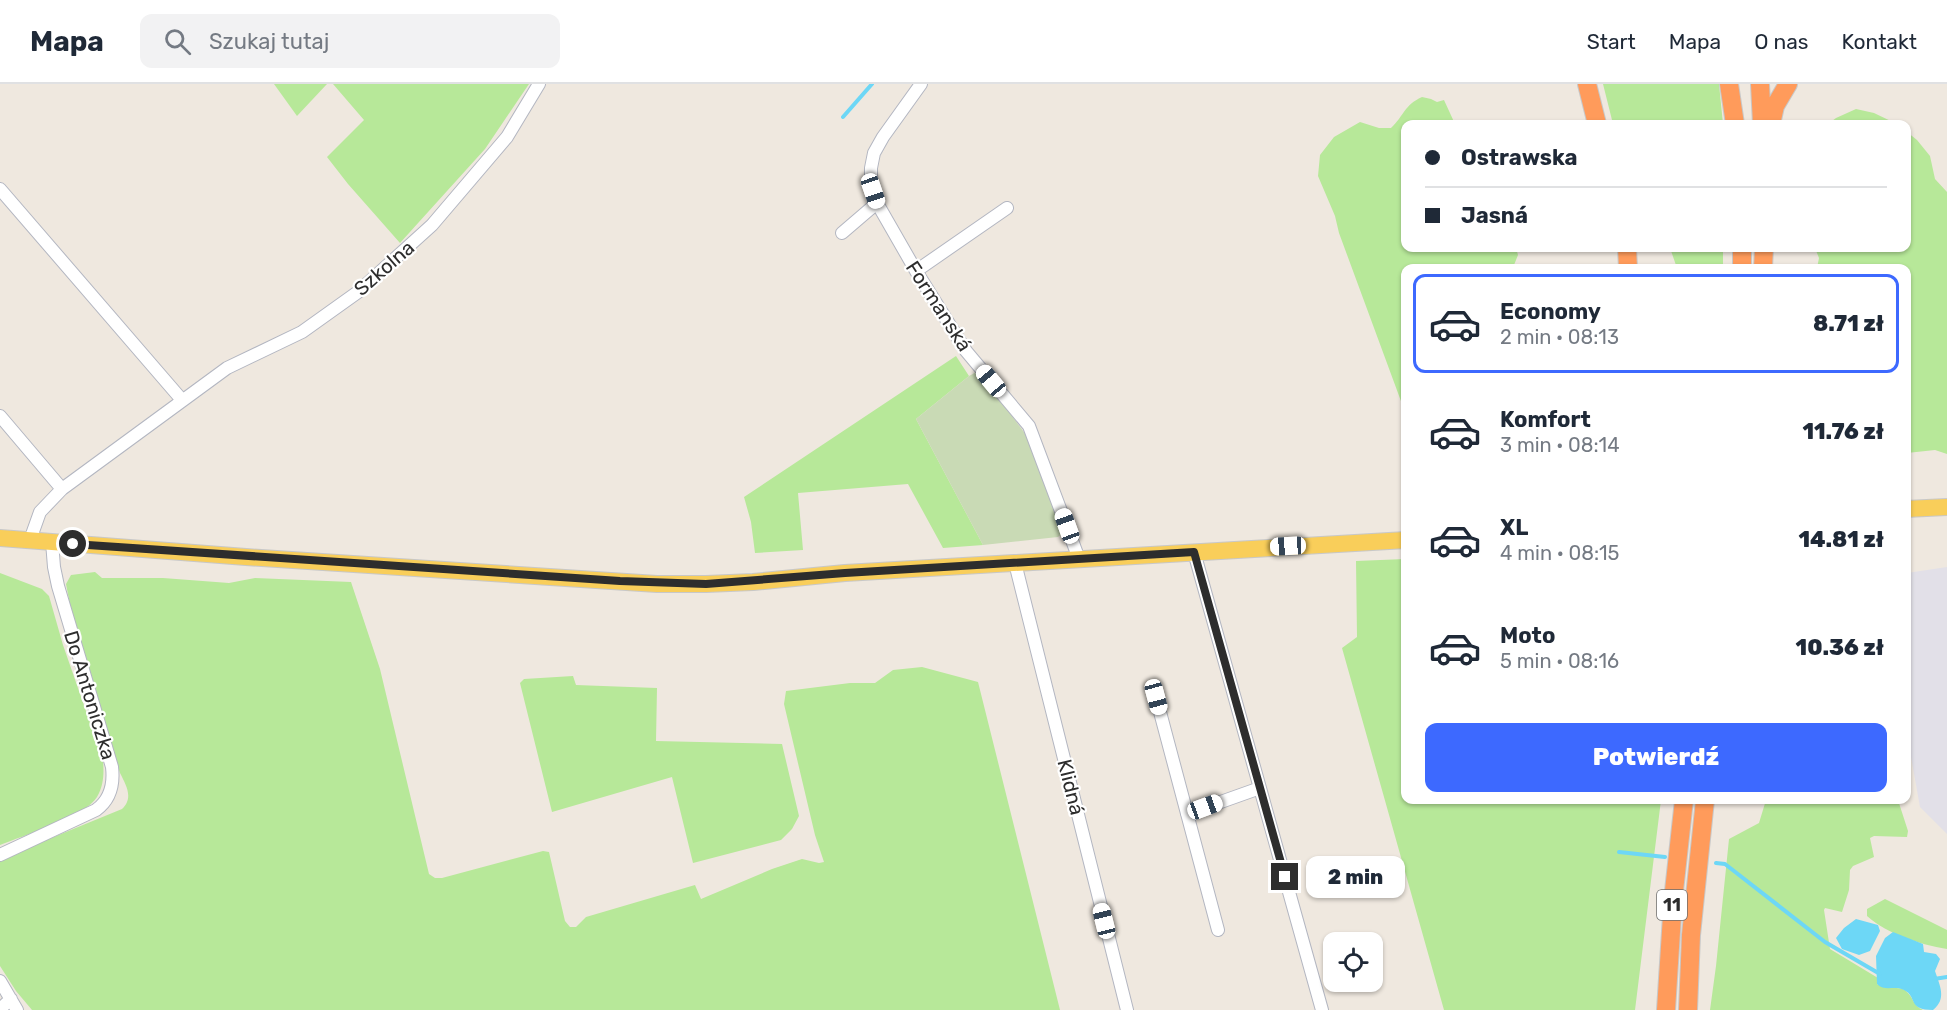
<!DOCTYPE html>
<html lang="pl">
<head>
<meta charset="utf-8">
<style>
	body { margin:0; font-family:Rubik,sans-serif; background:#f2f2f3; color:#1f2937; height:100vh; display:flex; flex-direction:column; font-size:22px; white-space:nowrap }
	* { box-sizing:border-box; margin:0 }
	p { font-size:20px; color:#747a83 }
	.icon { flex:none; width:33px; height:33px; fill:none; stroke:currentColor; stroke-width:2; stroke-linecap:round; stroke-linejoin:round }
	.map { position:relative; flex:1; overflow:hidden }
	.details { position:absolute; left:1401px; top:180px; width:510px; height:540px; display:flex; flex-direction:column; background:#fff; border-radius:12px; box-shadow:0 2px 4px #0004 }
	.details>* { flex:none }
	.guide { position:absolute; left:1401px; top:36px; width:510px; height:132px; border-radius:12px; box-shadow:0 2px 4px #0004; display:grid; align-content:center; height:132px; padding:0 24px; background:#fff }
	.buttons { position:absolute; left:1323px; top:848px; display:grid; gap:12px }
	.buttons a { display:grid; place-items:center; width:60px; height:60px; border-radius:12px; background:#fff; box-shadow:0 2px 4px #0004; font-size:30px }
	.end { position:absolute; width:27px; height:27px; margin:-14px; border:8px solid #2d2d2d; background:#fff; box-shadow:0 0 0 3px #fff }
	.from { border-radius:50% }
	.bubble { position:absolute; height:42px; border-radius:12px; background:#fff; box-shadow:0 2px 4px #0004; font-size:20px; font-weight:800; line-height:42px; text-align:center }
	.car { position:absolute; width:18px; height:36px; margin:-18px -9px; border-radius:8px; box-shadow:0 0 4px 2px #0007; background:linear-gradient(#fff 24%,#345 0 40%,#fff 0 76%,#345 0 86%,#fff 0) }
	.guide b { display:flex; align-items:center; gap:21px; height:57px; font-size:22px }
	.guide b+b { border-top:2px solid #e0e1e3 }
	.guide i { width:15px; height:15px; background:#1f2937 }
	ul { padding:10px 0 0; list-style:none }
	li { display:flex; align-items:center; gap:18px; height:99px; margin:0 12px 9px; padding:0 12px; border:3px solid transparent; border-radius:12px }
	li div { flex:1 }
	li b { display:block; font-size:22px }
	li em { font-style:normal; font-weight:800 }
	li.active { border-color:#3d69ff }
	li>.icon { width:54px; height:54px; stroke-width:1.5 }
	.cta { display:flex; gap:12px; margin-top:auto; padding:12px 24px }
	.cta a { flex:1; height:69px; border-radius:12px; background:#3d69ff; color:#fff; font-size:24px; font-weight:800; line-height:69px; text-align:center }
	header { display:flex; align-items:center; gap:36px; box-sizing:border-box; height:84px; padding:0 30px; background:#fff; border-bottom:2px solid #e0e1e3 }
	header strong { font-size:28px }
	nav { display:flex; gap:33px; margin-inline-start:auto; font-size:21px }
	.search { width:420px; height:54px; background:#f2f2f3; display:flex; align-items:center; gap:15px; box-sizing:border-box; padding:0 21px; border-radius:12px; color:#747a83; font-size:22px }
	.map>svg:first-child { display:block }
	.industrial { fill:#e2e0e8 }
	.green { fill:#b7e899 }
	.cemetery { fill:#c9dab5 }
	.water { fill:#6dd7f6 }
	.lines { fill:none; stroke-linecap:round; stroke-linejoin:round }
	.stream { stroke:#6dd7f6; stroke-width:4 }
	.minor-casing { stroke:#b3b6c1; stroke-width:14 }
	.major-casing { stroke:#c8c8c8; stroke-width:18 }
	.highway-casing { stroke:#c8c8c8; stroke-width:20 }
	.minor { stroke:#fff; stroke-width:12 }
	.major { stroke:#f9ce5a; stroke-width:16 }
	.highway { stroke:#ff9b5b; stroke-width:18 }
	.route { stroke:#2d2d2d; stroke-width:8 }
	.labels { text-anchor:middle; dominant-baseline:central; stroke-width:4.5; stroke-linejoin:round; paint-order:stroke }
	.shield { fill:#fff; stroke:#6c6c6c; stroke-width:1.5 }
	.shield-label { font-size:18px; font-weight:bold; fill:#2d2d2d }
	.street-label { font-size:20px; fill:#2d2d2d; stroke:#fff }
</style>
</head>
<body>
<header>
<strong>Mapa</strong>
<div class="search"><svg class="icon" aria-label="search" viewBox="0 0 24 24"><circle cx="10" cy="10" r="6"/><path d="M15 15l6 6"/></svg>Szukaj tutaj</div>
<nav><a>Start</a><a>Mapa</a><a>O nas</a><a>Kontakt</a></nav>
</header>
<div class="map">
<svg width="1947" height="926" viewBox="0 0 1947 926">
	<rect width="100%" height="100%" fill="#efe8df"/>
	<path class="industrial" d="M1947,483V750L1920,723L1906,645L1907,489Z"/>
	<path class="green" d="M274,0H327L297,32Z
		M333,0H529L485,65L400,159L348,100L327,73L364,36Z
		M1603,0H1719L1723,40H1613Z
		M1422,13L1431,15L1437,18L1444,16L1455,40H1406V164H1516L1518,171L1514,181L1509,184H1406L1405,328L1339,149L1335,132L1318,92L1320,71L1334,53L1360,38L1379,44H1391C1404,32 1404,21 1422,13Z
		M1856,25L1874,29L1897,40H1828L1836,34Z
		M1907,48L1917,56L1930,72L1935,95L1947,108V370L1935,366L1907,369L1906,184H1817L1819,174L1815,164H1906Z
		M1670,164H1723V184H1677Z
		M956,272L969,292L916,335L983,461L943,464L908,400L798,409L803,466L755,469L751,438L744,413Z
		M1405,475L1406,716H1661L1635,926H1444L1342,564L1357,553L1356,477Z
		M95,488L102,494H163L229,499L255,494L351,498L380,585L429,790L435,794H442L543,767L549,768L565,837L570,843H576L586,833L695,801L701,815L772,785L802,775L819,779L824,778L815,751L784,620L786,607L850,599H875L893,586L922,583L978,598L1060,926H32L16,907L0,882V775L122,725C134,714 126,701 120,689L73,536L66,500L71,491Z
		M0,489L42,505L49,512L63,561L103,676C104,689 104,701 97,713C86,732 22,752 0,761Z
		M573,592L576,601L657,604L656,657L782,660L799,732L792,745L781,756L693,779L672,693L552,728L520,599L524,595Z
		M1766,716H1898L1908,747L1907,753L1874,752L1870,754L1874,773L1853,782L1850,786L1849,806L1842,828L1825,824L1824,826L1830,865L1878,894L1877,900C1888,907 1899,901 1906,907C1914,914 1913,922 1923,926H1710L1716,882L1729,755L1759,739Z
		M1885,815L1947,846V865C1919,860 1889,851 1867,832V825Z"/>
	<path class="cemetery" d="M978,287L1027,352L1063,449L1058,453L983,461L916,335L969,292Z"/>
	<path class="water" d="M1856,835L1878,841L1880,847L1870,867L1859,871L1842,865L1836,854L1844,844Z
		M1893,848L1923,860L1924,868L1936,870L1940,875L1935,887C1940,902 1947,915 1933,926C1907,926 1918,913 1904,906C1894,901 1885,908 1877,900L1876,872L1885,854Z"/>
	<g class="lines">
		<path class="stream" d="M843,33L872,0
			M1619,768L1665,773
			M1716,779L1725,780L1825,858L1880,890
			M1934,895L1947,893"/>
		<defs>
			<path id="minor" d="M921,0L883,53L874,69L871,84V95L877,119L916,187L966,267L1029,342L1079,475
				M0,105L182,316
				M842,149L877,119
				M916,187L1007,124
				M0,332L62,405
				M30,456L40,428L62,405L227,284L302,248L358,208L432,141L507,53L539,0
				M1194,468L1322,926
				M1015,479L1127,926
				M1156,613L1218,846
				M1187,730L1260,704
				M0,771L96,726C110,716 114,700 112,683L58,502L54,483L52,458
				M0,897L17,926
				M0,925L11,915"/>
			<path id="major" d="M1906,425L1947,423
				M0,454L246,473L657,500H706L753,498L845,489L1406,456"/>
			<path id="highway" d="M1587,0L1597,40
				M1729,0L1735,40
				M1760,0L1762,40
				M1771,40L1775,22L1788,0
				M1627,164L1628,184
				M1742,184V164
				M1763,184L1764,164
				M1666,926L1673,816L1684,716
				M1688,926L1691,851L1705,716"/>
		</defs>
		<use href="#minor" class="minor-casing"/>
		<use href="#major" class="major-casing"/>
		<use href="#highway" class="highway-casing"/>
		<use href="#minor" class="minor"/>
		<use href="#major" class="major"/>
		<use href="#highway" class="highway"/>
	</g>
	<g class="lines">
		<path class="route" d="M73,460L620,497L706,500L845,489L1194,468L1285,793"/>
	</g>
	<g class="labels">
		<rect class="shield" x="1657" y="806" width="30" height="30" rx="4.5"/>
		<g class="shield-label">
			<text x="1672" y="821">11</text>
		</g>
		<g class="street-label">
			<text transform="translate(384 184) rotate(-41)">Szkolna</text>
			<text transform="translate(939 222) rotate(57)">Formanská</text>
			<text transform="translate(90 611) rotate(73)">Do Antoniczka</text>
			<text transform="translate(1071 703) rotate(76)">Klidná</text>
		</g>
	</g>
</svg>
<div class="buttons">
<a><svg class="icon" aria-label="locate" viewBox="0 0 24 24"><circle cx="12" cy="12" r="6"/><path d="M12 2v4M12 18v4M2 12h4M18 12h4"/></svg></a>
</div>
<i class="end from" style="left:73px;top:460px"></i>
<i class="end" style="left:1285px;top:793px"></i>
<div class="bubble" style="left:1306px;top:772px;width:99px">2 min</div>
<i class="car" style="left:873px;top:107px;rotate:161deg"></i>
<i class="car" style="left:991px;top:297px;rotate:320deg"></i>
<i class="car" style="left:1067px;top:442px;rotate:340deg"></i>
<i class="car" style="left:1288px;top:462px;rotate:267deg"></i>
<i class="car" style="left:1156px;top:613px;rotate:165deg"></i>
<i class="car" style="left:1205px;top:723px;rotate:70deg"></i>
<i class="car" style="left:1104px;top:837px;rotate:346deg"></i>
<div class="guide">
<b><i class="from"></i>Ostrawska</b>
<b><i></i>Jasná</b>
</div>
<section class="details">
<ul>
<li class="active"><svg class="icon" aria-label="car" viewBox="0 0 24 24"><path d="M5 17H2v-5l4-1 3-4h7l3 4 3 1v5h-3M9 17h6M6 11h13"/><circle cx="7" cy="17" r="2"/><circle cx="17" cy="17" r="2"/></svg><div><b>Economy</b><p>2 min · 08:13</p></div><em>8.71 zł</em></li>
<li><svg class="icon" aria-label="car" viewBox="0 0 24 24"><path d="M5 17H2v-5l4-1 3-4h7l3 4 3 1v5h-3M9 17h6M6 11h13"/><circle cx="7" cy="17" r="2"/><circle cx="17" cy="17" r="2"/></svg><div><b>Komfort</b><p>3 min · 08:14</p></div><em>11.76 zł</em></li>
<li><svg class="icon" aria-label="car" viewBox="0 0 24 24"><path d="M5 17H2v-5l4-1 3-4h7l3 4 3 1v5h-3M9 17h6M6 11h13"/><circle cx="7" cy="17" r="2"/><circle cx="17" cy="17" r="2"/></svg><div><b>XL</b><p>4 min · 08:15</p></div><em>14.81 zł</em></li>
<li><svg class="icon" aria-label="car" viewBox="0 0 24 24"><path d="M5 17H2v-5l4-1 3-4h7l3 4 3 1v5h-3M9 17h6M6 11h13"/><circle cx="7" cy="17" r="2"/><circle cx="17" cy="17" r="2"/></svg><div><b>Moto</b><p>5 min · 08:16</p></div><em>10.36 zł</em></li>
</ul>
<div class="cta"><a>Potwierdź</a></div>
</section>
</div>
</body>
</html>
